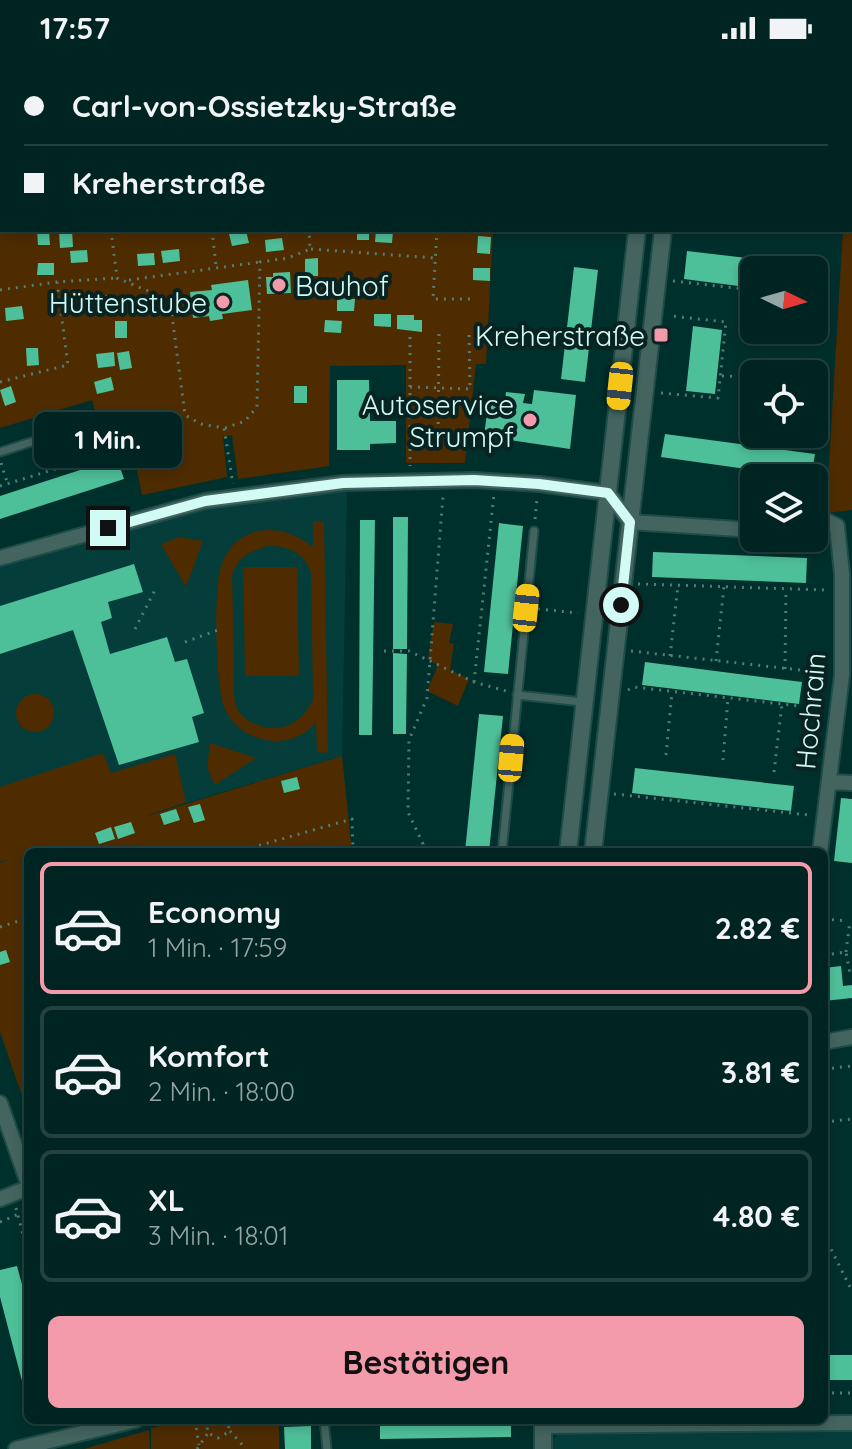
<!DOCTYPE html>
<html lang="de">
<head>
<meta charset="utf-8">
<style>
	body { margin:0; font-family:Quicksand,sans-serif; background:#0a2c2a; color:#f1f3f6; height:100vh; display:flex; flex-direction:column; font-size:30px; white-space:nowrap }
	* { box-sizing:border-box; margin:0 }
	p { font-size:26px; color:#95a4a5 }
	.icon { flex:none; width:44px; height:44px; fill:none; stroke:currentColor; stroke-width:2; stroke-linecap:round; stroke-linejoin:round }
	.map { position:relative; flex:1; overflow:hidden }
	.panel { position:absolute; left:24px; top:792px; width:804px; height:576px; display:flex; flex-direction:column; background:#002421; border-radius:12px; box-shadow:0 4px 12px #0003,0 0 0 2px #22413f }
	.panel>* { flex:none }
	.guide { position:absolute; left:0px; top:0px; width:852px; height:176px; box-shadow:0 4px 12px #0003,0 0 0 2px #22413f; display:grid; align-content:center; height:176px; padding:0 24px; background:#002421 }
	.needle { width:52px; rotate:95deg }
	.buttons { position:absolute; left:740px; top:200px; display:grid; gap:16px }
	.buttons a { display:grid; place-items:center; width:88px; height:88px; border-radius:12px; background:#002421; box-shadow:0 4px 12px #0003,0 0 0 2px #22413f; font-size:40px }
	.end { position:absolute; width:36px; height:36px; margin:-18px; border:10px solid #d3fbf6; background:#111; box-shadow:0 0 0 4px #111 }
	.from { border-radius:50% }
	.bubble { position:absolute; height:56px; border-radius:12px; background:#002421; box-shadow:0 4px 12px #0003,0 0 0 2px #22413f; font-size:26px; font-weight:700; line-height:56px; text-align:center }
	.car { position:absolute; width:24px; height:48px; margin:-24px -12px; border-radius:10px; box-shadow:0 0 6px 2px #0007; background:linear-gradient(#f5c518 24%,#345 0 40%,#f5c518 0 76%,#345 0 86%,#f5c518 0) }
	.guide b { display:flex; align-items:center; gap:28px; height:76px; font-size:30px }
	.guide b+b { border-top:2px solid #22413f }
	.guide i { width:20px; height:20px; background:#f1f3f6 }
	ul { padding:14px 0 0; list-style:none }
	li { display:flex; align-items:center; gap:24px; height:132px; margin:0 16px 12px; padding:0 8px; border:4px solid #22413f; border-radius:12px }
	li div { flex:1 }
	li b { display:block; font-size:30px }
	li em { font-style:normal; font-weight:700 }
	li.current { border-color:#f39aab }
	li>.icon { width:72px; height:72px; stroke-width:1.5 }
	.button { display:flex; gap:16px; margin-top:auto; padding:16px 24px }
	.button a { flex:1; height:92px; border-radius:12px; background:#f39aab; color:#111; font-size:32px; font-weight:700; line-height:92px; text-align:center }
	.status { display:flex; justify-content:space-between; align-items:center; height:56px; padding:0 40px; background:#002421; direction:ltr }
	.status svg { height:22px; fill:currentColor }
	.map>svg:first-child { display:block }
	.built { fill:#043d3a }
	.green { fill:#4e2c00; fill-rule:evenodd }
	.building { fill:#4ec099 }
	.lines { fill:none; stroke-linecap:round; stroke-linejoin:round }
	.service-casing { stroke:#1e4c48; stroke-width:11 }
	.minor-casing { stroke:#1e4c48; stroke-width:18 }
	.tertiary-casing { stroke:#1e4c48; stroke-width:20 }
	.path { stroke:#517d79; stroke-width:3; stroke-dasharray:2 6; stroke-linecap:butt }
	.service { stroke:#446460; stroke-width:7 }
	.minor { stroke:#446460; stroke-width:14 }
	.tertiary { stroke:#446460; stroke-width:16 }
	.route { stroke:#d3fbf6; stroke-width:10 }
	.poi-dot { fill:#f39aab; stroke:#082321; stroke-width:3 }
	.labels { text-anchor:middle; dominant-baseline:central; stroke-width:8; stroke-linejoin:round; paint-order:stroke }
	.poi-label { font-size:28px; fill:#d3fbf6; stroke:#082321; text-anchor:end }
	.street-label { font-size:28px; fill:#d3fbf6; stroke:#082321 }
</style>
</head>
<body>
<div class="status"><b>17:57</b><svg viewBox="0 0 49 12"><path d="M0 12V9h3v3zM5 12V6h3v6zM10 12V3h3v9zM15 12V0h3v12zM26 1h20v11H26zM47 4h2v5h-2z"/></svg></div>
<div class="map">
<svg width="852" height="1393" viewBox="0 0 852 1393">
	<rect width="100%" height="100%" fill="#00302c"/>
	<path class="built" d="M347,434L342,700L91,776L0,807V504L205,448Z
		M824,1358H852V1393H552V1384L562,1376L824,1364Z"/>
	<path class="green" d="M0,0H506L2,2V174H493L486,308H476L465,407H406V309L330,310L329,410L238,423L232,379L223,381L227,421L142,439L133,395L102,381L92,344L0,372Z
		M852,12V454L826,457L843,174H850Z
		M313,465L324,466L328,697L317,696L316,666C306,679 290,686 273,685C252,683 234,673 225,653C215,632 213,529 222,507C239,466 283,466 313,491ZM268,490C289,490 304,496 311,517L313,644C305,660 292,672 274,672C261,672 243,665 237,652C232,640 234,621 234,608C233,579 233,549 232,520C237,501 251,495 268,490Z
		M179,481L203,485L186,531L161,488Z
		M243,511H297L299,620H245Z
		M434,566L453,568L449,587L454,588L450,614L469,623L458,650L427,635L438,609L428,604Z
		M16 657a19 19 0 1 1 38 0a19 19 0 1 1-38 0Z
		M210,687L256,702L215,729L207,712Z
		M103,697L111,717L175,698L186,746L140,762L342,700L351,786L350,796H28V1057L0,976V807L8,804L0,805V731Z
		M185,1364H279V1393H151V1372Z
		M149,1374L150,1393H84Z"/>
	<path class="building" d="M37,174H49L50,189H38Z
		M72,174L73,191L60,192L59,175Z
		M357,174H369V184H357Z
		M376,174L393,175L392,187L375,186Z
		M246,175L249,187L232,190L229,178Z
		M478,180L491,181L490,198L477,197Z
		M282,182L284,194L266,196L265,184Z
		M179,193L180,205L163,207L161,195Z
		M87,194L88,206L71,207L70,195Z
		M687,195L798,208V214H754V232L684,223Z
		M154,197L155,209L138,210L137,198Z
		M318,202V220H305V203Z
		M38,207H54V219H37Z
		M574,211L598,214L585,326L561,323Z
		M473,212H490V225L473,224Z
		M290,216L291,237L267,238L266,221H273V217Z
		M248,224L252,254L222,258L223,263L210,265L209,260L193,262L190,236L212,234L211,229Z
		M372,224H385V241H372Z
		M111,239V251L94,252L93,240Z
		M337,242L355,243L354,255H337Z
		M22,250L24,263L6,265L5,252Z
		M374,258H391V271L374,270Z
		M397,259H414V264H422V276L397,273Z
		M325,264L342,265L341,277L324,276Z
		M115,265H127V282H115Z
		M693,270L722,274L715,338L686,335Z
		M26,292H38L39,309L27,310Z
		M129,295L132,312L120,314L117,297Z
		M114,296L115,310L98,312L96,298Z
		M111,321L114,334L97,338L94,326Z
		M337,324H369L370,365H396V387L370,388V394H337Z
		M11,330L16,346L5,350L0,334Z
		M294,330H307V347H294Z
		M534,334L576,339L570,393L484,380L489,343L505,345L506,336L525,338L523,347L532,348Z
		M135,357L139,374L127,377L123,361Z
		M665,378L815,398L811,422L661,401Z
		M117,402L124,423L0,463V440Z
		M393,461H408L407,593H393Z
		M360,464H375L372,679H359Z
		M499,467L523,470L508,618L484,616Z
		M653,496L807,502L806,527L652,521Z
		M134,508L143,536L108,546L112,562L101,566L110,598L167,581L175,606L187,603L204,657L192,661L199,686L119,709L73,574L0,598V550Z
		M393,597L407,598L406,678H393Z
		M645,606L802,626L799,648L642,629Z
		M479,658L503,660L489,796H465Z
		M635,712L794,730L791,755L632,737Z
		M297,721L300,733L284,737L281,725Z
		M841,742L852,743V807L834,805Z
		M200,748L205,764L194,767L188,751Z
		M176,753L180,764L164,769L160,758Z
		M131,766L135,777L118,783L114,771Z
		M111,771L115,783L99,788L95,777Z
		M6,894L10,906L0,909V896Z
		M841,910L843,930L852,929V942L824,945V912Z
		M17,1210L28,1251L27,1344L0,1241V1214Z
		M824,1299H852V1324H824Z
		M380,1364H511V1381L380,1383Z
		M311,1370V1393H285L284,1371Z"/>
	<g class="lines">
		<defs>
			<path id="service" d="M0,396L91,367
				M517,639L583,646
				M502,796L534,475
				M324,1364L327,1393"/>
			<path id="minor" d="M814,468L827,465L837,470L842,518V619L820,796
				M0,502L205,445L343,427L474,424L539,428L608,437L630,466L754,474
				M829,726L852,727
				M824,986L852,981
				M0,1047L28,1127
				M0,1143L28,1132
				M543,1370L852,1367
				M16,1393L136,1364"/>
			<path id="tertiary" d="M656,2V0
				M683,2V0
				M568,796L637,174
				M593,796L663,174
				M543,1364V1393"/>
		</defs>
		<use href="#service" class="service-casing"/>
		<use href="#minor" class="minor-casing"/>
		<use href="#tertiary" class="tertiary-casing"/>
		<path class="path" d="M89,0L90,2
			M191,0L192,2
			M303,0V2
			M448,2V0
			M776,2V0
			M111,174L117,222L170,244L185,359L201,368L224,372L233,428
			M212,174L216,210
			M437,174L433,243H475
			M311,193L435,202
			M129,224L260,206
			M673,225L754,234
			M0,234L57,226
			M814,241H817
			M410,281V410
			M771,318C786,313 800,314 812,309
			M722,320L754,321
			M0,326L68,309L57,226L115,222
			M410,331L470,333L469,273
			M661,337L718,342L726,266L671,260
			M225,372L245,365L257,351L260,206L288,202L310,193L309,174
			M438,392L439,274
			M1,407L7,426
			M0,430L104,398
			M535,463L537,443
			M638,528L826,534
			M538,553L578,557
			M135,573L155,534
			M185,586L218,574
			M384,595H409L474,626L506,635
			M631,595L827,617
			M670,600L678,529
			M716,605L724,530
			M785,613L786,533
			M474,626L494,438
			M628,634L634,631L799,650
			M666,699L672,636
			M723,704L728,642
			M774,716L782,648
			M614,738L809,759
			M236,796L352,763L353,796
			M422,796L423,788L408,756L409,684L427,642L443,440
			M824,863L848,865
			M0,871L28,862
			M846,896L850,865
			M824,899L846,896L850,918L852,917
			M824,1013L852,1010
			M824,1066L852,1063
			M16,1152L28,1198
			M0,1166L28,1154
			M824,1179L852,1235
			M824,1337H852
			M195,1364L199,1389
			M209,1364L207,1370L208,1377L218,1382L227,1377L229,1370L226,1364
			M230,1375L246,1393
			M197,1393L208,1377"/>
		<use href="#service" class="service"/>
		<use href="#minor" class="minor"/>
		<use href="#tertiary" class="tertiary"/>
	</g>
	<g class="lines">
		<path class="route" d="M108,472L205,445L343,427L474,424L539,428L608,437L630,466L621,549"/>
	</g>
	<g class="poi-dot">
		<circle cx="279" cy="229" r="8"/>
		<circle cx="223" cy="246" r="8"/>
		<rect x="653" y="271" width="16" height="16" rx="4"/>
		<circle cx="530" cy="364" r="8"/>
	</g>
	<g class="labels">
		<g class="poi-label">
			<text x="295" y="229" text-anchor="start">Bauhof</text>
			<text x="207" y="246">Hüttenstube</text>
			<text x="645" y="279">Kreherstraße</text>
			<text x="514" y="348">Autoservice<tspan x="514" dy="32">Strumpf</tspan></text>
		</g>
		<g class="street-label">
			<text transform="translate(810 655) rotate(-85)">Hochrain</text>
		</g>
	</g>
</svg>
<div class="buttons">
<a><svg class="needle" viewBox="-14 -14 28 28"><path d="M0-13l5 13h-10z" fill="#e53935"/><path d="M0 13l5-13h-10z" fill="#95a4a5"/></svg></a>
<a><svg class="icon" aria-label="locate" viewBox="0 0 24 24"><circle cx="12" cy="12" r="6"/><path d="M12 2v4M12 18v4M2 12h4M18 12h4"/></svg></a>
<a><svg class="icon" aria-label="layers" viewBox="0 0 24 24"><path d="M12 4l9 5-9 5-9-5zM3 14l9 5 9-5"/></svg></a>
</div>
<i class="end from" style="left:621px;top:549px"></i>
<i class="end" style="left:108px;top:472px"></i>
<div class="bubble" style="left:34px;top:356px;width:148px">1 Min.</div>
<i class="car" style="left:620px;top:330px;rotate:186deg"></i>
<i class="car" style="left:526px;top:552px;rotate:6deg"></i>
<i class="car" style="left:511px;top:702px;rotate:5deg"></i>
<div class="guide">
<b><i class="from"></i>Carl-von-Ossietzky-Straße</b>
<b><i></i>Kreherstraße</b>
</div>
<section class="panel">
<ul>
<li class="current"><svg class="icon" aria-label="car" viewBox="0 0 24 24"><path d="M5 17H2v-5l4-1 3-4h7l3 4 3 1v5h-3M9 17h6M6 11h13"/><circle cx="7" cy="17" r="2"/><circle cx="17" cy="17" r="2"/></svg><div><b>Economy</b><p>1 Min. · 17:59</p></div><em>2.82 €</em></li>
<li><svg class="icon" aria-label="car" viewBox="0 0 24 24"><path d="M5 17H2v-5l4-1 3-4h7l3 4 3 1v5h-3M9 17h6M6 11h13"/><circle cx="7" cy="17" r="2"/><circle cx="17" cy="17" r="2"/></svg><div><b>Komfort</b><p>2 Min. · 18:00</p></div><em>3.81 €</em></li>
<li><svg class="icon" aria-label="car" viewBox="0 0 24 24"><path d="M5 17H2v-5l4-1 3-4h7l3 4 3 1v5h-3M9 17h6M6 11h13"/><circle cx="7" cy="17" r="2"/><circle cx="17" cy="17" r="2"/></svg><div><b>XL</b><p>3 Min. · 18:01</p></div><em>4.80 €</em></li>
</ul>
<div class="button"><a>Bestätigen</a></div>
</section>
</div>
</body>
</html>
